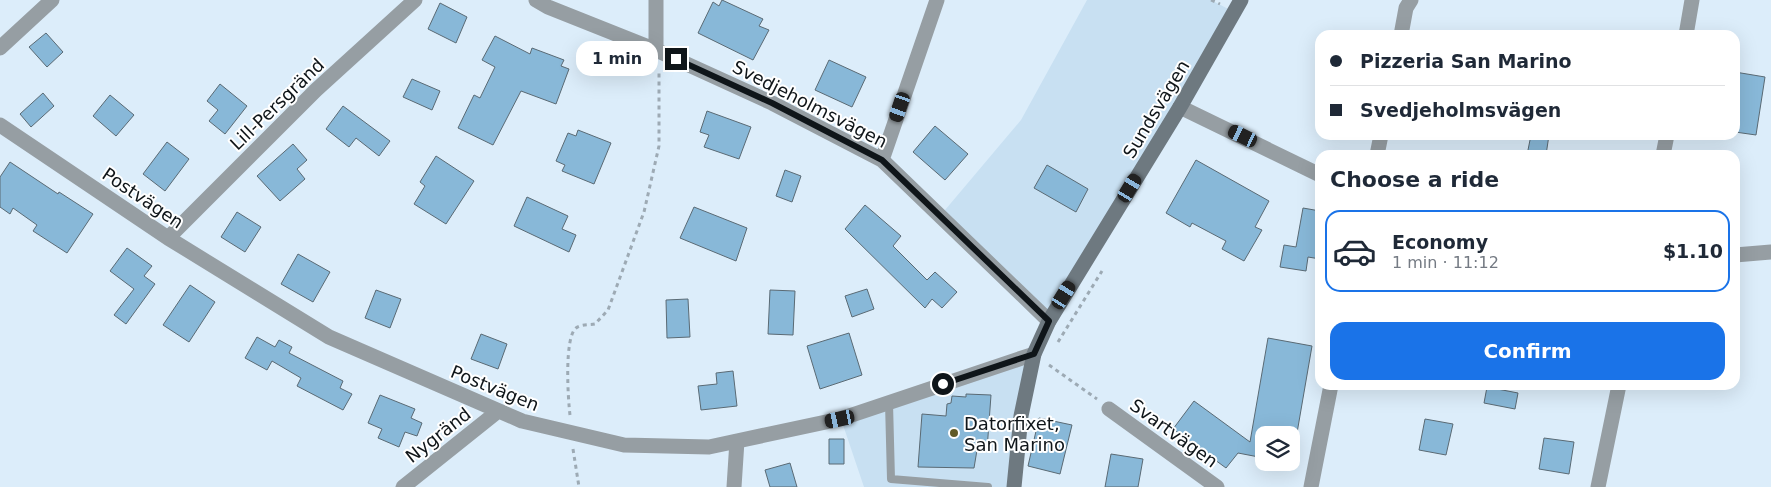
<!DOCTYPE html>
<html lang="en">
<head>
<meta charset="utf-8">
<style>
	body { margin:0; font-family:"DejaVu Sans",sans-serif; background:#f2f2f3; color:#1f2937; height:100vh; display:flex; flex-direction:column; font-size:19px; white-space:nowrap }
	* { box-sizing:border-box; margin:0 }
	p { font-size:16px; color:#747a83 }
	.icon { flex:none; width:28px; height:28px; fill:none; stroke:currentColor; stroke-width:2; stroke-linecap:round; stroke-linejoin:round }
	.map { position:relative; flex:1; overflow:hidden }
	.panel { position:absolute; left:1315px; top:150px; width:425px; height:240px; display:flex; flex-direction:column; background:#fff; border-radius:15px; box-shadow:0 5px 20px #0002 }
	.panel>* { flex:none }
	.top-card { position:absolute; left:1315px; top:30px; width:425px; height:110px; border-radius:15px; box-shadow:0 5px 20px #0002; display:grid; align-content:center; height:110px; padding:0 15px; background:#fff }
	.fabs { position:absolute; left:1255px; top:426px; display:grid; gap:10px }
	.fabs a { display:grid; place-items:center; width:45px; height:45px; border-radius:10px; background:#fff; box-shadow:0 5px 20px #0002; font-size:25px }
	.end { position:absolute; width:22px; height:22px; margin:-11px; border:6px solid #0f1519; background:#fff; box-shadow:0 0 0 2px #fff }
	.from { border-radius:50% }
	.bubble { position:absolute; height:35px; border-radius:15px; background:#fff; box-shadow:0 5px 20px #0002; font-size:16px; font-weight:600; line-height:35px; text-align:center }
	.car { position:absolute; width:15px; height:30px; margin:-15px -8px; border-radius:6px; box-shadow:0 0 4px 1px #0007; background:linear-gradient(#222 24%,#8ab4d8 0 40%,#222 0 76%,#8ab4d8 0 86%,#222 0) }
	.top-card b { display:flex; align-items:center; gap:18px; height:48px; font-size:19px }
	.top-card b+b { border-top:1px solid #e0e1e3 }
	.top-card i { width:12px; height:12px; background:#1f2937 }
	ul { padding:0; list-style:none }
	li { display:flex; align-items:center; gap:15px; height:82px; margin:0 10px 8px; padding:0 5px; border:2px solid transparent; border-radius:15px }
	li div { flex:1 }
	li b { display:block; font-size:19px }
	li em { font-style:normal; font-weight:600 }
	li.active { border-color:#1a73e8 }
	li>.icon { width:45px; height:45px; stroke-width:1.5 }
	h2 { padding:0 15px; font-size:22px; line-height:60px }
	.primary-button { display:flex; gap:10px; margin-top:auto; padding:10px 15px }
	.primary-button a { flex:1; height:58px; border-radius:15px; background:#1a73e8; color:#fff; font-size:20px; font-weight:600; line-height:58px; text-align:center }
	.map>svg:first-child { display:block }
	.built { fill:#c8e0f2 }
	.building { fill:#88b8d8; stroke:#5a6a74 }
	.lines { fill:none; stroke-linecap:round; stroke-linejoin:round }
	.path { stroke:#9daab4; stroke-width:3; stroke-dasharray:4 4; stroke-linecap:butt }
	.lane { stroke:#969ea3; stroke-width:8 }
	.street { stroke:#969ea3; stroke-width:15 }
	.secondary { stroke:#6e7980; stroke-width:15 }
	.route { stroke:#0f1519; stroke-width:6 }
	.poi-dot { fill:#615a27; stroke:#fff; stroke-width:2 }
	.labels { text-anchor:middle; dominant-baseline:central; stroke-width:4; stroke-linejoin:round; paint-order:stroke }
	.street-label { font-size:18px; fill:#0f1519; stroke:#fff }
	.poi-label { font-size:18px; fill:#0f1519; stroke:#fff; text-anchor:start }
</style>
</head>
<body>
<div class="map">
<svg width="1771" height="487" viewBox="0 0 1771 487">
	<rect width="100%" height="100%" fill="#dcedfa"/>
	<path class="built" d="M1087,0H1211L1234,12L1049,321L940,216L1021,120Z
		M1034,354L1014,487H864L841,419Z"/>
	<path class="building" d="M722,0L763,19L759,26L769,30L753,60L698,33L713,2L719,6Z
		M440,3L467,17L456,43L428,29Z
		M46,33L63,52L47,67L29,47Z
		M495,36L530,54L532,48L564,60L561,66L569,69L556,104L521,91L493,145L458,128L474,95L480,98L495,67L482,60Z
		M829,60L866,77L852,107L815,90Z
		M1735,72L1765,77L1756,135L1735,132Z
		M412,79L440,91L432,110L403,97Z
		M220,84L247,106L225,134L209,121L218,110L207,101Z
		M43,93L54,106L31,127L20,114Z
		M110,95L134,115L116,136L93,116Z
		M343,106L390,141L379,156L356,138L349,147L326,129Z
		M707,111L751,127L739,159L704,147L709,135L700,132Z
		M935,126L968,154L945,180L913,152Z
		M578,130L611,143L594,184L562,171L565,165L556,161L568,133L576,136Z
		M1531,135H1549L1546,155H1527Z
		M167,142L189,159L165,191L143,174Z
		M293,144L307,160L297,169L305,179L280,201L257,176Z
		M436,156L474,181L446,224L414,204L425,186L420,182Z
		M1196,160L1269,201L1255,227L1262,230L1244,261L1222,249L1226,241L1192,223L1190,227L1166,213Z
		M10,162L58,194L59,192L93,214L67,253L33,231L37,225L13,208L10,214L0,207V177Z
		M1047,165L1088,189L1076,212L1034,188Z
		M785,170L801,176L792,202L776,196Z
		M527,197L568,216L562,229L576,235L569,252L514,226Z
		M865,205L901,236L893,246L927,280L935,272L957,292L942,308L932,299L925,308L845,229Z
		M694,207L747,228L736,261L680,238Z
		M1303,208L1320,211V259L1308,257L1306,271L1280,267L1284,245L1296,247Z
		M237,212L261,227L245,252L221,237Z
		M127,248L152,266L144,276L155,284L126,324L114,315L134,289L110,271Z
		M298,254L330,272L313,302L281,284Z
		M190,285L215,302L189,342L163,325Z
		M867,289L874,309L852,317L845,296Z
		M376,290L401,299L390,328L365,318Z
		M770,290L795,291L793,335L768,334Z
		M688,299L690,337L667,338L666,300Z
		M849,333L862,375L820,389L807,346Z
		M481,334L507,344L498,369L471,359Z
		M257,337L275,347L279,340L292,347L289,353L343,381L340,388L352,394L343,410L297,386L301,378L272,361L267,370L245,358Z
		M1268,338L1312,346L1297,433L1264,428V458L1238,453L1226,468L1173,429L1194,401L1250,442Z
		M733,371L737,406L701,410L698,386L717,384L716,373Z
		M1487,387L1518,393L1515,409L1484,403Z
		M966,394L991,395L987,450H977L974,468L918,467L922,414L946,416L947,404L951,403L952,396L966,397Z
		M380,395L415,409L411,418L422,423L417,436L405,432L399,447L378,438L382,429L368,423Z
		M1039,418L1072,425L1060,474L1028,466Z
		M1425,419L1453,424L1446,455L1419,450Z
		M1544,438L1574,442L1569,474L1539,469Z
		M829,439H844V464H829Z
		M1111,454L1143,459L1138,487H1105Z
		M790,463L797,487H770L765,470Z"/>
	<g class="lines">
		<path class="path" d="M1211,0L1220,4
			M1058,342L1102,271
			M1049,365L1097,399
			M570,415C568,399 564,338 576,328C581,324 590,325 595,324L608,310L644,212L659,146V70
			M573,449L579,487"/>
		<path class="lane" d="M889,403L891,479L988,487"/>
		<path class="street" d="M536,0L548,7L656,50L772,103L882,160L1049,321
			M1401,35L1406,8L1411,0
			M1686,35L1692,0
			M0,48L52,0
			M656,50V0
			M1180,107L1320,175
			M0,125L168,238L329,337L522,421L624,445L709,447L840,419L1034,354
			M1377,155L1381,135
			M1663,155L1667,135
			M882,160L937,0
			M168,238L316,90L415,0
			M1735,255L1771,252
			M1109,409L1217,487
			M403,487L497,412
			M734,487L737,441
			M1311,487L1331,385
			M1598,487L1619,385"/>
		<path class="secondary" d="M1014,487L1021,416L1034,354L1049,321L1180,107L1241,0"/>
	</g>
	<g class="lines">
		<path class="route" d="M676,59L772,103L882,160L1049,321L1034,354L943,384"/>
	</g>
	<circle class="poi-dot" cx="954" cy="433" r="5"/>
	<g class="labels">
		<g class="street-label">
			<text transform="translate(277 104) rotate(-44)">Lill-Persgränd</text>
			<text transform="translate(810 104) rotate(27)">Svedjeholmsvägen</text>
			<text transform="translate(1156 109) rotate(-59)">Sundsvägen</text>
			<text transform="translate(143 198) rotate(34)">Postvägen</text>
			<text transform="translate(495 388) rotate(22)">Postvägen</text>
			<text transform="translate(1174 433) rotate(36)">Svartvägen</text>
			<text transform="translate(438 435) rotate(-38)">Nygränd</text>
		</g>
		<g class="poi-label">
			<text x="964" y="423">Datorfixet,<tspan x="964" dy="21">San Marino</tspan></text>
		</g>
	</g>
</svg>
<div class="fabs">
<a><svg class="icon" aria-label="layers" viewBox="0 0 24 24"><path d="M12 4l9 5-9 5-9-5zM3 14l9 5 9-5"/></svg></a>
</div>
<i class="end from" style="left:943px;top:384px"></i>
<i class="end" style="left:676px;top:59px"></i>
<div class="bubble" style="left:576px;top:41px;width:82px">1 min</div>
<i class="car" style="left:900px;top:107px;rotate:199deg"></i>
<i class="car" style="left:1243px;top:136px;rotate:296deg"></i>
<i class="car" style="left:1130px;top:188px;rotate:31deg"></i>
<i class="car" style="left:1064px;top:295px;rotate:32deg"></i>
<i class="car" style="left:840px;top:419px;rotate:258deg"></i>
<div class="top-card">
<b><i class="from"></i>Pizzeria San Marino</b>
<b><i></i>Svedjeholmsvägen</b>
</div>
<section class="panel">
<h2>Choose a ride</h2>
<ul>
<li class="active"><svg class="icon" aria-label="car" viewBox="0 0 24 24"><path d="M5 17H2v-5l4-1 3-4h7l3 4 3 1v5h-3M9 17h6M6 11h13"/><circle cx="7" cy="17" r="2"/><circle cx="17" cy="17" r="2"/></svg><div><b>Economy</b><p>1 min · 11:12</p></div><em>$1.10</em></li>
</ul>
<div class="primary-button"><a>Confirm</a></div>
</section>
</div>
</body>
</html>
